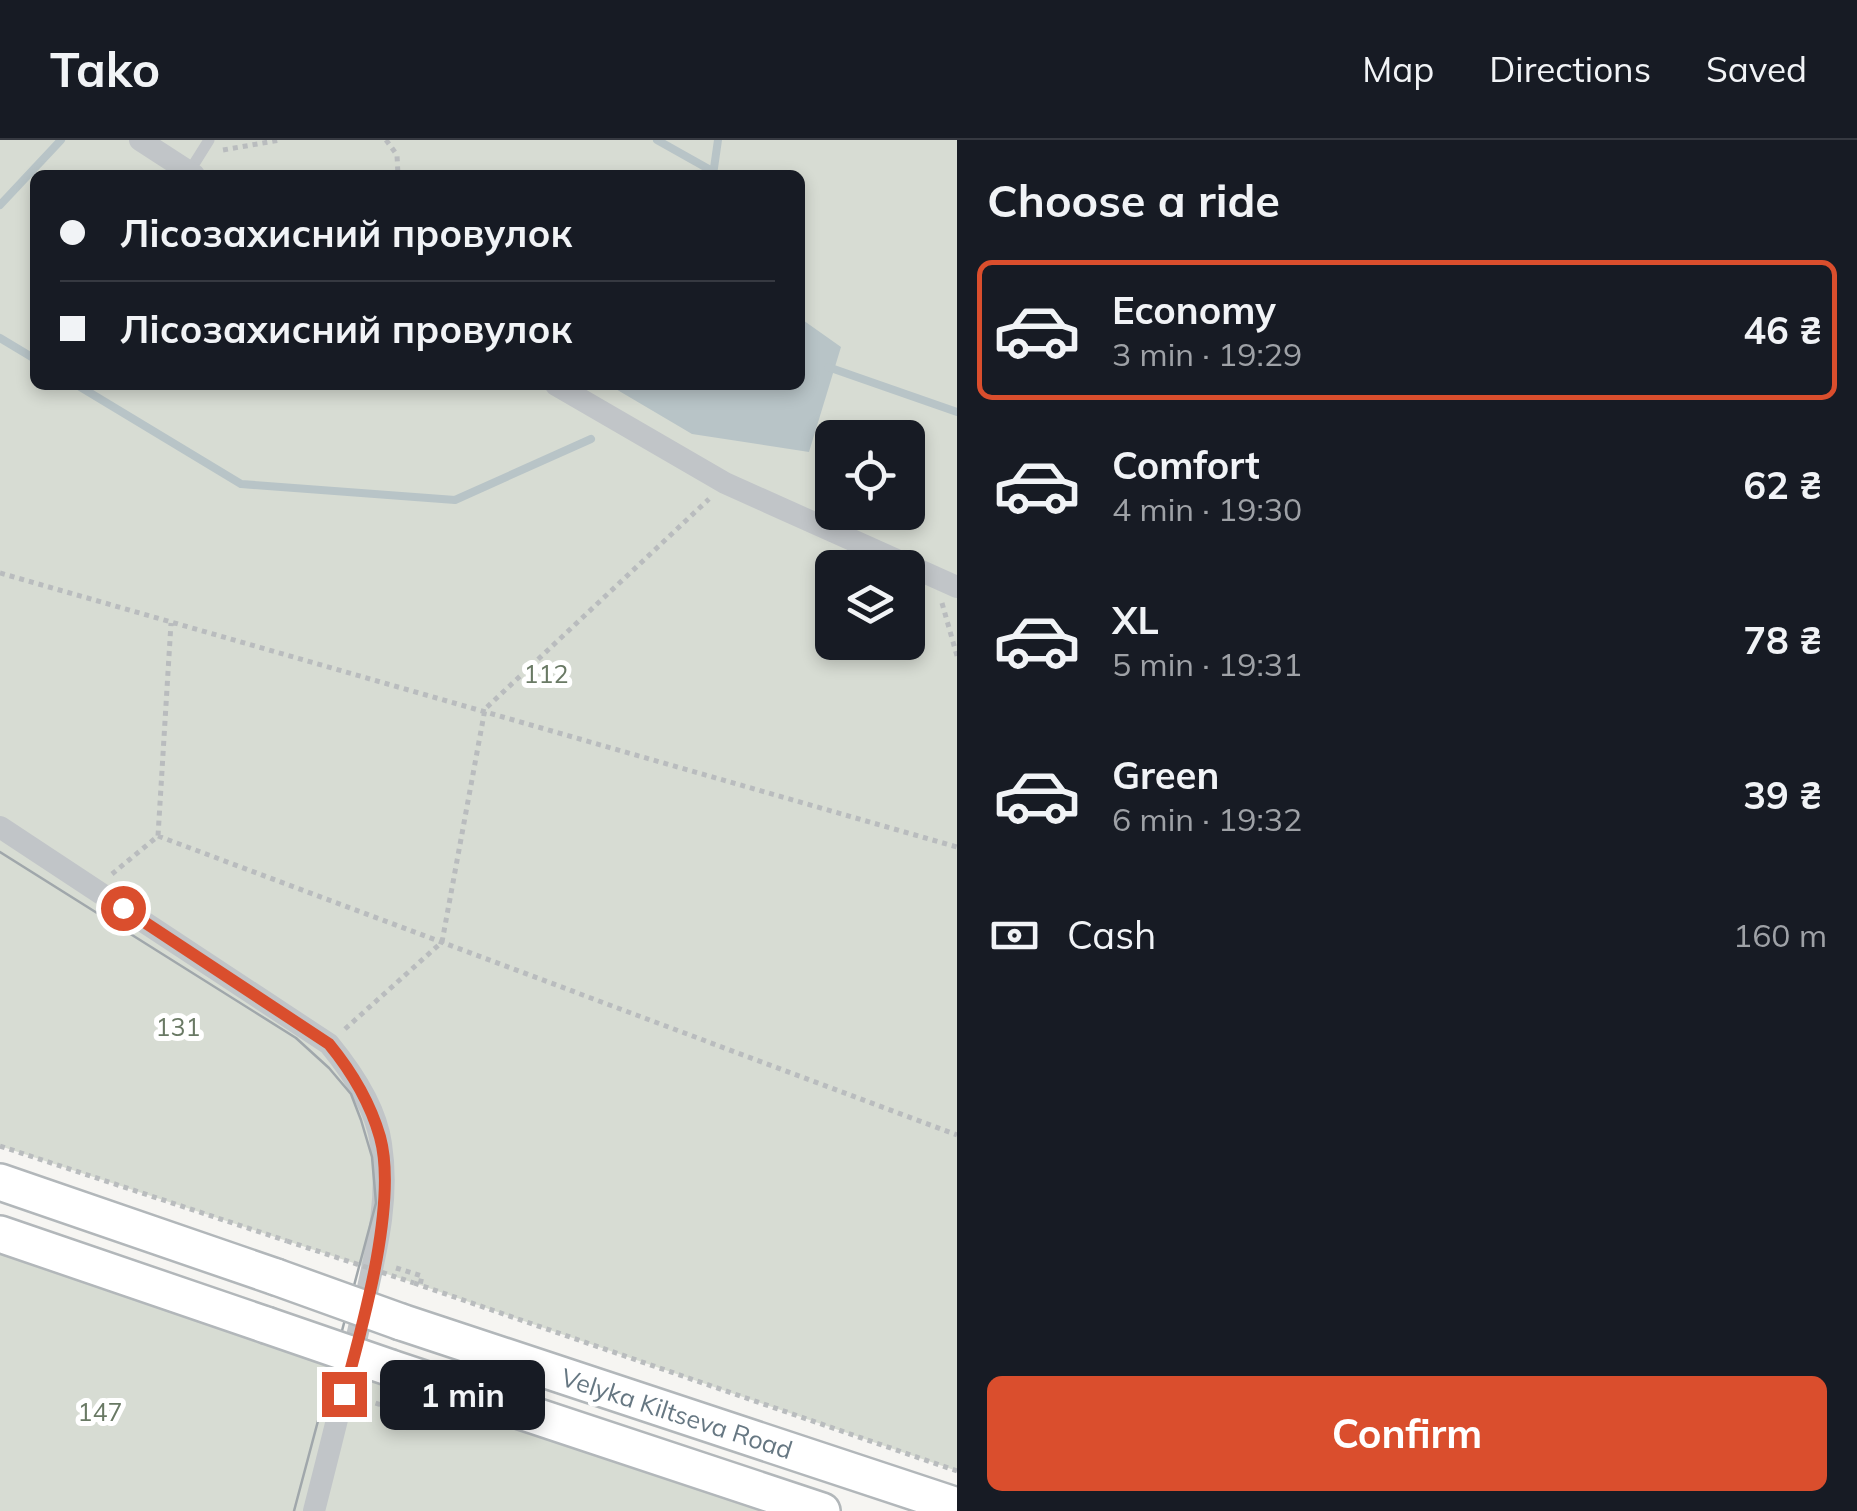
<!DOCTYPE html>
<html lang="en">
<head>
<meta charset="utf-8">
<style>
	body { margin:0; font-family:Mulish,sans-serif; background:#242831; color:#f1f3f6; height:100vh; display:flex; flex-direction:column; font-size:38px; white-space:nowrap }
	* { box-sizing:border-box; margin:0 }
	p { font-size:32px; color:#9ea1a6 }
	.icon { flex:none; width:55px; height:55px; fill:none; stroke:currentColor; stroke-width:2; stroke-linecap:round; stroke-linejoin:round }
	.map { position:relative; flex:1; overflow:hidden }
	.sheet { display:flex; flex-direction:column; background:#171b24; width:900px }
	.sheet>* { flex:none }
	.hud { position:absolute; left:30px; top:30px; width:775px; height:220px; border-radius:15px; box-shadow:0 5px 15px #0003; display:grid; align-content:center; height:220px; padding:0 30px; background:#171b24 }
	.controls { position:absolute; left:815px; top:280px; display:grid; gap:20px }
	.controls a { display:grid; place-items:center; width:110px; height:110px; border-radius:15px; background:#171b24; box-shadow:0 5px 15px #0003; font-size:50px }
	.end { position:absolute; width:45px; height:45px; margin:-22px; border:12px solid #da4e2d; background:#fff; box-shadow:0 0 0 5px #fff }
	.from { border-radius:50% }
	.bubble { position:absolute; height:70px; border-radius:15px; background:#171b24; box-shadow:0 5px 15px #0003; font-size:32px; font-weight:700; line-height:70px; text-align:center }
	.hud b { display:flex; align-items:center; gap:35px; height:95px; font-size:38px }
	.hud b+b { border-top:2px solid #363941 }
	.hud i { width:25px; height:25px; background:#f1f3f6 }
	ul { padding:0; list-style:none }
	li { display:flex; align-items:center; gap:30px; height:140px; margin:0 20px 15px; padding:0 10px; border:5px solid transparent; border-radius:15px }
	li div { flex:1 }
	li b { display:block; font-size:38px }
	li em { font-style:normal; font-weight:700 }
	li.selected { border-color:#da4e2d }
	li>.icon { width:90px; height:90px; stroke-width:1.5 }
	h2 { padding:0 30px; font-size:45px; line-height:120px }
	.pay { display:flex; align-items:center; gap:25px; height:110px; padding:0 30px; font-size:38px }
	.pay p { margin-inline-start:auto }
	.cta { display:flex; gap:20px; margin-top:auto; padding:20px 30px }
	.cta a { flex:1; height:115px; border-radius:15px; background:#da4e2d; color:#fff; font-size:40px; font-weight:700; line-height:115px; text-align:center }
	header { display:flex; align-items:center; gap:60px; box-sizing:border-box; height:140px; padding:0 50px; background:#171b24; border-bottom:2px solid #363941 }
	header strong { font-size:48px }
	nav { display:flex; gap:55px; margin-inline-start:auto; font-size:35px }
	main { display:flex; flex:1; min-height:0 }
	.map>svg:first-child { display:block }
	.green { fill:#d7dcd3; fill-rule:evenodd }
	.water { fill:#b8c4c7 }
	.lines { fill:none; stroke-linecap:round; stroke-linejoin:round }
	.stream { stroke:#b8c4c7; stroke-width:8 }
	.primary-casing { stroke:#b2b7ba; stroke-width:40 }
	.path { stroke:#b9bcbe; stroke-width:5; stroke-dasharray:5 5; stroke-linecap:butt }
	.lane { stroke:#c1c5c8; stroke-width:11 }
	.street { stroke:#c1c5c8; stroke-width:22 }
	.primary { stroke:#fff; stroke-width:35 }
	.tram { stroke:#a0a7ab; stroke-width:2.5 }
	.primary-bridge-casing { stroke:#b2b7ba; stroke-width:40; stroke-linecap:butt }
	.path-bridge { stroke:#b9bcbe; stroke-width:5; stroke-dasharray:5 5; stroke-linecap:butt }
	.primary-bridge { stroke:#fff; stroke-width:35 }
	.route { stroke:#da4e2d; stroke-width:12 }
	.labels { text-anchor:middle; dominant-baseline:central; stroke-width:10; stroke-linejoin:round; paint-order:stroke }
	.park-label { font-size:25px; fill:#697964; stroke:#fff }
	.street-label { font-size:25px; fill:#667782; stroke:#fff }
</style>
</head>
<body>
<header>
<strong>Tako</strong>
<nav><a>Map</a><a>Directions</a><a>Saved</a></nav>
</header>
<main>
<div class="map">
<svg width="957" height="1371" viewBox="0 0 957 1371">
	<rect width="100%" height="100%" fill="#f6f5f2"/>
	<path class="green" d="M0,0H957V1331L420,1145L0,1006ZM35,35H800V245H35ZM832,298H908V372H832ZM832,428H908V502H832Z
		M0,1094L822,1371H0Z"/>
	<path class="water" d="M800,178L841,207L809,312L692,294L609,245H800Z"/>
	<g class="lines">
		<path class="stream" d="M657,0L714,32
			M713,35L718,0
			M0,65L61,0
			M0,198L35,219
			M828,227L957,272
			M77,245L241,344L455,360L591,299"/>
		<defs>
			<path id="primary" d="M0,1042L276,1137
				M0,1094L266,1185
				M401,1182L957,1366
				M391,1228L822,1371"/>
		</defs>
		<use href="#primary" class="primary-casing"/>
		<path class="path" d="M386,0L397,15L398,35
			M223,10L280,0
			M0,433L957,707
			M942,463L957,516
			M158,696L957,995
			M112,734L158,696L171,483
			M345,889L442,802L485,569L709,359
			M0,1006L287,1101
			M396,1128L422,1136L420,1145
			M414,1143L957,1331
			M366,1260L385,1266L387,1259"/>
		<path class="lane" d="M189,32L209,0"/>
		<path class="street" d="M140,0L194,35
			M556,245L725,343L957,447
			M0,687L329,904C352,932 376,967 381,1004C390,1061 375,1115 363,1170C348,1238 331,1304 314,1371"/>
		<use href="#primary" class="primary"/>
		<path class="tram" d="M0,712L296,898L329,928L351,954L361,980L372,1017L376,1063L294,1371"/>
		<defs>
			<path id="primary-bridge" d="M276,1137L401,1182
				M266,1185L391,1228"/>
		</defs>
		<use href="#primary-bridge" class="primary-bridge-casing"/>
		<path class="path-bridge" d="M287,1101L414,1143"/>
		<use href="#primary-bridge" class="primary-bridge"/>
	</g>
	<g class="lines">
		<path class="route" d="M123,768L329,904C352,932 370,962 380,997C398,1062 362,1188 344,1254"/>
	</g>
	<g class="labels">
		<g class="park-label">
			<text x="546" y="533">112</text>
			<text x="178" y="886">131</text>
			<text x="100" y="1271">147</text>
		</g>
		<g class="street-label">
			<text transform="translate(677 1273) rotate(18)">Velyka Kiltseva Road</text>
		</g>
	</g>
</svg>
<div class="controls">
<a><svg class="icon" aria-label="locate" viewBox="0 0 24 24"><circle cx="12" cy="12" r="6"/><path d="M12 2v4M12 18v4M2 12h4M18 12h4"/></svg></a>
<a><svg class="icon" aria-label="layers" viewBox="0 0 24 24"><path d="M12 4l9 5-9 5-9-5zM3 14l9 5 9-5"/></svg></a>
</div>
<i class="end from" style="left:123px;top:768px"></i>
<i class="end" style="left:344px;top:1254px"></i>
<div class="bubble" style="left:380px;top:1220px;width:165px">1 min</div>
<div class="hud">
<b><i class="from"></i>Лісозахисний провулок</b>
<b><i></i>Лісозахисний провулок</b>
</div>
</div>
<section class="sheet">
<h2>Choose a ride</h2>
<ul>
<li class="selected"><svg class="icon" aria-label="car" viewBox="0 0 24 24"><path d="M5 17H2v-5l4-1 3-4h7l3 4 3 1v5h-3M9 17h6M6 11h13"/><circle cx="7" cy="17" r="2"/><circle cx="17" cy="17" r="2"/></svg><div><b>Economy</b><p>3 min · 19:29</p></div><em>46 ₴</em></li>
<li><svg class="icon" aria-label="car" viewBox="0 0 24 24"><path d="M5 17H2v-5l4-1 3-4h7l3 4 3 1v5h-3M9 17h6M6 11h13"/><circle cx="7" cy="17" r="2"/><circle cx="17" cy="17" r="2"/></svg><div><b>Comfort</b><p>4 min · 19:30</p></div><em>62 ₴</em></li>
<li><svg class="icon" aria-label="car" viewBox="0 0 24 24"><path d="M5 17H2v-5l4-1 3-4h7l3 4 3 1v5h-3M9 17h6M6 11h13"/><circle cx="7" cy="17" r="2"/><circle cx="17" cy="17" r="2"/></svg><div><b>XL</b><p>5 min · 19:31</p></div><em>78 ₴</em></li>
<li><svg class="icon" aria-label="car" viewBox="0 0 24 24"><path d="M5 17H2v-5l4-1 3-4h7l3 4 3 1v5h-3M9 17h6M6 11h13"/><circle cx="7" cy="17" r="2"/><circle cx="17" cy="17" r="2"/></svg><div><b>Green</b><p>6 min · 19:32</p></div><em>39 ₴</em></li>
</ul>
<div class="pay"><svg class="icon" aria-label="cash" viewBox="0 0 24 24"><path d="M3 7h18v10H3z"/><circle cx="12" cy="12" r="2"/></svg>Cash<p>160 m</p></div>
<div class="cta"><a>Confirm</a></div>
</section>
</main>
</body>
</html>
